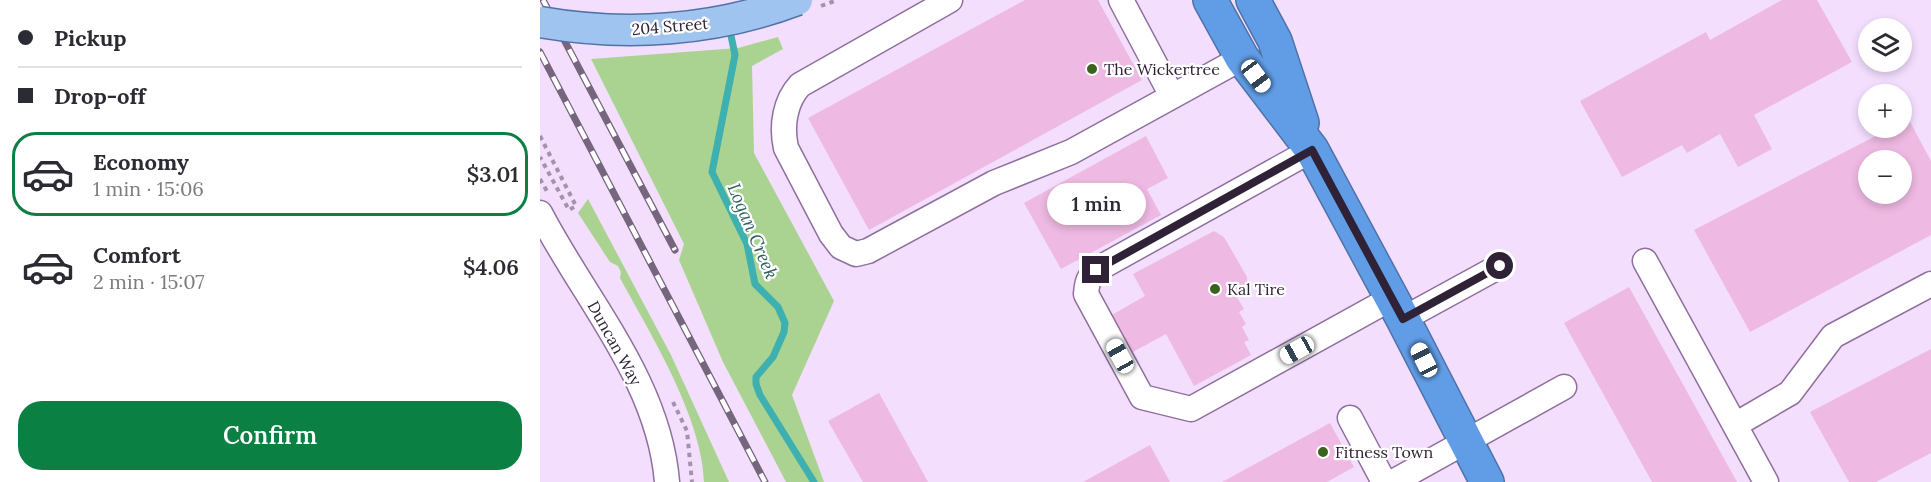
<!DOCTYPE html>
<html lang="en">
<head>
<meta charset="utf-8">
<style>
	body { margin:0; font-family:Lora,serif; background:#f7f7f7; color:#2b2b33; height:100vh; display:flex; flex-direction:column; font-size:22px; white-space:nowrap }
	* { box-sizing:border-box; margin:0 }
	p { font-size:20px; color:#7c7c81 }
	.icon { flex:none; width:33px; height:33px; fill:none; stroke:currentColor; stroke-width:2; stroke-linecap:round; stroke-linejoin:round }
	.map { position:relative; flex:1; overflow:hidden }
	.panel { display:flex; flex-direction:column; background:#fff; width:540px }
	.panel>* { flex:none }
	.top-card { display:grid; align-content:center; height:132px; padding:0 18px; background:#fff }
	.controls { position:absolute; left:1318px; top:18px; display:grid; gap:12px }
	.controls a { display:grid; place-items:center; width:54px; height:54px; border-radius:50%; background:#fff; box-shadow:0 3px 9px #0003; font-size:30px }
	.end { position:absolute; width:27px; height:27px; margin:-14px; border:8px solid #2f2236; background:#fff; box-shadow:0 0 0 3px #fff }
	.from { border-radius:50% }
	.bubble { position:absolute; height:42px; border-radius:21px; background:#fff; box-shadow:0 3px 9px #0003; font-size:20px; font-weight:600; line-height:42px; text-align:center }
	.car { position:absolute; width:18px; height:36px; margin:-18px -9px; border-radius:8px; box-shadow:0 0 4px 2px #0007; background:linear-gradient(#fff 24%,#345 0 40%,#fff 0 76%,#345 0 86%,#fff 0) }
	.top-card b { display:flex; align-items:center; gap:21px; height:57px; font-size:22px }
	.top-card b+b { border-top:2px solid #e1e1e2 }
	.top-card i { width:15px; height:15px; background:#2b2b33 }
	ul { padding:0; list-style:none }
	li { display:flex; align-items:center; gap:18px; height:84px; margin:0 12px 9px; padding:0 6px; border:3px solid transparent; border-radius:24px }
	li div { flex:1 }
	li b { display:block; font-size:22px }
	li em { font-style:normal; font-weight:600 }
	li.current { border-color:#0b8043 }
	li>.icon { width:54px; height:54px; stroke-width:1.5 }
	.cta { display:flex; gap:12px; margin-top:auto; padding:12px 18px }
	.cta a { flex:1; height:69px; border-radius:24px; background:#0b8043; color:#fff; font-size:24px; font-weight:600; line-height:69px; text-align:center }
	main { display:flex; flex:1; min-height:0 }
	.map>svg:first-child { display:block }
	.green { fill:#aad392 }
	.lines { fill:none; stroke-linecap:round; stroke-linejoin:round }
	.stream { stroke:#3db0af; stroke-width:7 }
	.building { fill:#eeb9e2; fill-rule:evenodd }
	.minor-casing { stroke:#8f6f9f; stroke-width:27 }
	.highway-casing { stroke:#5072a8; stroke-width:36 }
	.path { stroke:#a492ad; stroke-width:4; stroke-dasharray:4.5 4.5; stroke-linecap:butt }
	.minor { stroke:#fff; stroke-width:24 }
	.highway { stroke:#619de6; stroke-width:33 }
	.rail-casing { stroke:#75657d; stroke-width:7 }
	.rail { stroke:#fff; stroke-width:4.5; stroke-dasharray:14; stroke-linecap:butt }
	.major-bridge-casing { stroke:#5072a8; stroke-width:33; stroke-linecap:butt }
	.path-bridge { stroke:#a492ad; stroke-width:4; stroke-dasharray:4.5 4.5; stroke-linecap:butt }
	.major-bridge { stroke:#a0c4f0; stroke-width:30 }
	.route { stroke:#2f2236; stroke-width:8 }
	.poi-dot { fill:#3c631e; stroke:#fff; stroke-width:2 }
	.labels { text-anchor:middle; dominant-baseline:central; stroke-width:4.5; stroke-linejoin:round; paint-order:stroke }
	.street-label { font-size:16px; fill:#2f2236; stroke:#fff }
	.poi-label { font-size:16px; fill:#2f2236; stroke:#fff; text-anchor:start }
	.water-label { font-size:18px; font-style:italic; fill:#30605f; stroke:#fff }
</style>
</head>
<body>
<main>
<section class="panel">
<div class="top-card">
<b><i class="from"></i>Pickup</b>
<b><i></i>Drop-off</b>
</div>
<ul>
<li class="current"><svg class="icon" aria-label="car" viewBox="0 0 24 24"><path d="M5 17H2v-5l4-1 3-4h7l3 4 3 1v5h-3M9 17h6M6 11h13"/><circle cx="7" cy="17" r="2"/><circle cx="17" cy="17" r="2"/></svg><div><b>Economy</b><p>1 min · 15:06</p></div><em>$3.01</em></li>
<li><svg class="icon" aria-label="car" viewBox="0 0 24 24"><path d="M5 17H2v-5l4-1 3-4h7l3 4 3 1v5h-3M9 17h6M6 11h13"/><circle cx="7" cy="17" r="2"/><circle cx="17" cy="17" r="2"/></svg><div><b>Comfort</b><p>2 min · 15:07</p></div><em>$4.06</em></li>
</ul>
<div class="cta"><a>Confirm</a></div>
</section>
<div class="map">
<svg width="1391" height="482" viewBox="0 0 1391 482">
	<rect width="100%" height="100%" fill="#f3defe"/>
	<path class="green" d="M238,37L243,49L212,66L214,153L294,301L252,395L284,482H246L183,362L139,260L144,244L51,59L198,48Z
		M48,199L131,355L189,482H164C162,417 111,335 80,278L81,272L78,266L70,262L38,213Z"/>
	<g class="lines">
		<path class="stream" d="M189,26L195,55L172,172L207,244L215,284L238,307L245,323L244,332L233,357L216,377V384L220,395L274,482"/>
	</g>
	<path class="building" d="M485,0H558L602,80L329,230L268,118Z
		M1242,0H1277L1312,62L1214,115L1232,149L1198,167L1180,134L1147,153L1142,145L1082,177L1040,101L1166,32L1170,40Z
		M1368,118L1391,161V235L1210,332L1154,230L1351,128H1362V122ZM1329,160H1362V194H1329Z
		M606,136L628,178L607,189L621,215L521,269L484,203Z
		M674,231L684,237L707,277V288L703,294L697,297L704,309L699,312L706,324L702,327L709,340L704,342L711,355L654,386L626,334L591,353L570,316L605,296L593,274Z
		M1089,287L1197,482H1112L1024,323Z
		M1391,349V453L1336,482H1309L1270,412Z
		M339,393L388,482H323L288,421Z
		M790,423L814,467L787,482H682Z
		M610,445L630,482H543Z"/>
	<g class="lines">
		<defs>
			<path id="minor" d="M410,0L260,85C245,101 241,126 246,148L291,234L301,247L316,254L328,251L454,183L531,152L702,58
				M581,0L632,96
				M772,150L556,270C548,278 547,283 546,294L602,397L651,409L852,298
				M0,213C45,300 119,381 127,482
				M1105,261L1226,482
				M863,319L960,266
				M810,418L844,482
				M1195,425L1250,393L1293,336L1391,284
				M853,482L1024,387"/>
			<path id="highway" d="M670,0L702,58L772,150L863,319L947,482
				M713,0L735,41L762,123"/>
		</defs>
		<use href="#minor" class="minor-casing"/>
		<use href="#highway" class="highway-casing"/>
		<path class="path" d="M0,136L36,206L29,210L0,157
			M0,179L8,193
			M133,402L147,431L152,482"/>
		<use href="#minor" class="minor"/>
		<use href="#highway" class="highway"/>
		<defs>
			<path id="rail" d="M3,0L135,250
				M0,52L225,482"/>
		</defs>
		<use href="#rail" class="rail-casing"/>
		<use href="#rail" class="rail"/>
		<defs>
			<path id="major-bridge" d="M0,22C86,37 175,31 257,0"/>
		</defs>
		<use href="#major-bridge" class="major-bridge-casing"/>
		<path class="path-bridge" d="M281,6L297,0"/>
		<use href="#major-bridge" class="major-bridge"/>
	</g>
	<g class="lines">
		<path class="route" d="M556,270L772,150L863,319L960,266"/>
	</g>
	<g class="poi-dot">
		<circle cx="552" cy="69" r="6"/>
		<circle cx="675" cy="289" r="6"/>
		<circle cx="783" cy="452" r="6"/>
	</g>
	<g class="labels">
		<g class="street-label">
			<text transform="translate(130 26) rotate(-5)">204 Street</text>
			<text transform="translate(75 343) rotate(61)">Duncan Way</text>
		</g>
		<g class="poi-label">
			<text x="564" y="69">The Wickertree</text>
			<text x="687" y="289">Kal Tire</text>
			<text x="795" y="452">Fitness Town</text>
		</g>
		<g class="water-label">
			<text transform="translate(213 231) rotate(67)">Logan Creek</text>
		</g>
	</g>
</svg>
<div class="controls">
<a><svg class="icon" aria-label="layers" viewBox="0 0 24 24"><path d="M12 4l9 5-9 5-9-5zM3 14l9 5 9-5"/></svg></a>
<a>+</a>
<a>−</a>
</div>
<i class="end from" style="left:960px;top:266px"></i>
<i class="end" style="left:556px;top:270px"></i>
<div class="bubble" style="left:507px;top:183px;width:99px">1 min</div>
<i class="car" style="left:716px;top:76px;rotate:143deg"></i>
<i class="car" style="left:757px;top:350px;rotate:241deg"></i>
<i class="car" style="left:580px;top:356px;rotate:331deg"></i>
<i class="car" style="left:884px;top:360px;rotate:333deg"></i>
</div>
</main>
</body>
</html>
